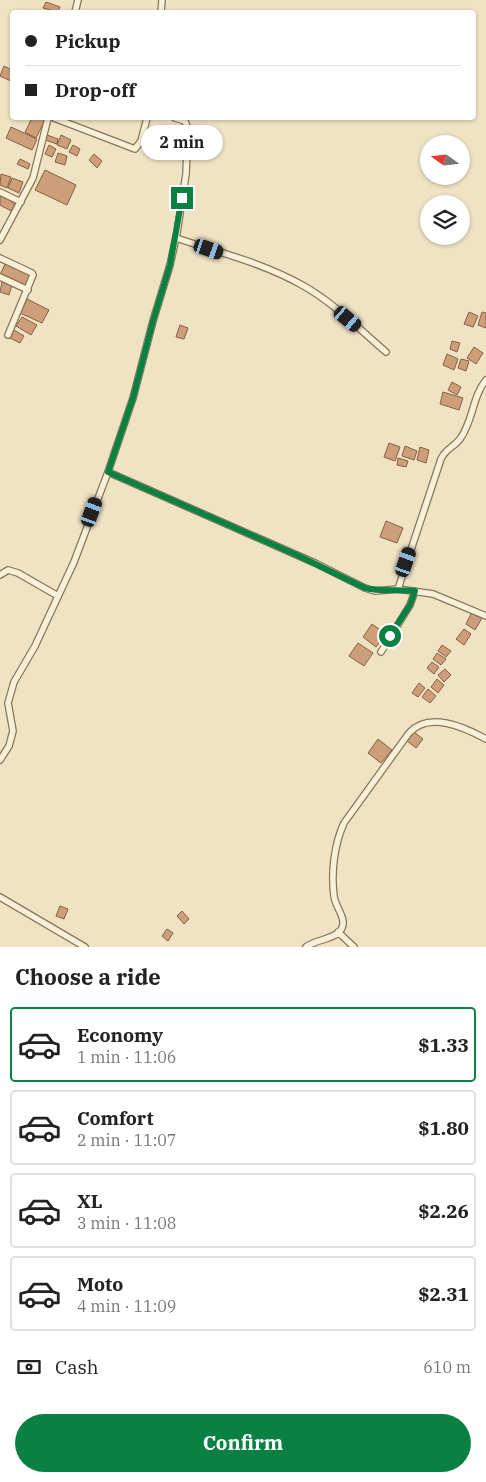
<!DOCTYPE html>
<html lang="en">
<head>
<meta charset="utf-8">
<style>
	body { margin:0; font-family:"IBM Plex Serif",serif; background:#f2f2f2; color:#222; height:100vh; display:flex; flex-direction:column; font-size:19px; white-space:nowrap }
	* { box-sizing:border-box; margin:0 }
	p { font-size:16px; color:#767676 }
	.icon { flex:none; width:28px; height:28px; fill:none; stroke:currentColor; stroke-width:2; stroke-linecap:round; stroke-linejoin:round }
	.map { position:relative; height:947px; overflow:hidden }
	.details { display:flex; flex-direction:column; background:#fff; flex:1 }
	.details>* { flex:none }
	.hud { position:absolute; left:10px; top:10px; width:466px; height:110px; border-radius:5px; box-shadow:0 1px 4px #0004; display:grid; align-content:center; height:110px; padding:0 15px; background:#fff }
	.needle { width:32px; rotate:285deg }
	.tools { position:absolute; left:420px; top:135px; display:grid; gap:10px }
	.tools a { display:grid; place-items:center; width:50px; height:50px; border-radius:50%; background:#fff; box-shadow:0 1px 4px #0004; font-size:25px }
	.end { position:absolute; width:22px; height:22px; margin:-11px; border:6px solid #0b8043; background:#fff; box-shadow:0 0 0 2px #fff }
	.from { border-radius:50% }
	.bubble { position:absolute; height:35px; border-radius:18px; background:#fff; box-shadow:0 1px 4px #0004; font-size:16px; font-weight:800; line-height:35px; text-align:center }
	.car { position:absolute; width:15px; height:30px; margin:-15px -8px; border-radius:6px; box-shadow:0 0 4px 1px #0007; background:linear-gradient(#222 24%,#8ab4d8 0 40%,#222 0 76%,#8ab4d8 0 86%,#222 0) }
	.hud b { display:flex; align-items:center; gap:18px; height:48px; font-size:19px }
	.hud b+b { border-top:1px solid #e0e0e0 }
	.hud i { width:12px; height:12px; background:#222 }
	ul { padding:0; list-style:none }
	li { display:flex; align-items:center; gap:15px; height:75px; margin:0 10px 8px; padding:0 5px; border:2px solid #e0e0e0; border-radius:5px }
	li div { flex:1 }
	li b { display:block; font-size:19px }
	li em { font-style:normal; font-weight:800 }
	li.selected { border-color:#0b8043 }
	li>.icon { width:45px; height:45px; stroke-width:1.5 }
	h2 { padding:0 15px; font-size:22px; line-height:60px }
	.pay { display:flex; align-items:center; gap:12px; height:55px; padding:0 15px; font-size:19px }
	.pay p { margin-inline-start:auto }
	.action { display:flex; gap:10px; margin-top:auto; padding:10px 15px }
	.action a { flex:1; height:58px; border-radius:30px; background:#0b8043; color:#fff; font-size:20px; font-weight:800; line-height:58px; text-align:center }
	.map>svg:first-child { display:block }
	.building { fill:#cd9e7a; stroke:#895f40 }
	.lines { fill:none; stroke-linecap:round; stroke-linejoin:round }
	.street-casing { stroke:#8a755a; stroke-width:8 }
	.street { stroke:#f9f0d8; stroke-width:5.5 }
	.route { stroke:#0b8043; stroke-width:6 }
</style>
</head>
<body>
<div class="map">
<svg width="486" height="947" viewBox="0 0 486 947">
	<rect width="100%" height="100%" fill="#efe3c4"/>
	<path class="building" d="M46,2L60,7L58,12L43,8Z
		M4,66L12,70L11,81L0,76Z
		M32,118L45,120L36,138L25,132Z
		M11,127L37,139L32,150L6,138Z
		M47,135L58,139L57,144L45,140Z
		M61,135L71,140L67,149L57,145Z
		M49,145L56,149L52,157L45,154Z
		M73,145L80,149L77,156L69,152Z
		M58,153L67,156L65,165L55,162Z
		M94,154L102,161L97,168L89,160Z
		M20,159L30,164L28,169L17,164Z
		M45,170L76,185L67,205L35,190Z
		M1,174L11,177L7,188L0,185Z
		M12,178L23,182L19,193L8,188Z
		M0,194L15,204L11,211L0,205Z
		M6,262L32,274L26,286L0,275Z
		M2,282L12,285L9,295L0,292Z
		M27,299L49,310L42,323L20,313Z
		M469,312L478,316L473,327L464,324Z
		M482,312L486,313V328L478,325Z
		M22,317L37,325L31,335L16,326Z
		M180,325L188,328L184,339L176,337Z
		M14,330L24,336L20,343L10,338Z
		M452,341L460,343L457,352L450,349Z
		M474,347L483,353L476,364L467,358Z
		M447,354L458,359L454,370L443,365Z
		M461,359L469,361L466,371L458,368Z
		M452,382L461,387L457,395L448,390Z
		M443,392L463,398L459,410L440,404Z
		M389,443L400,447L395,461L384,457Z
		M405,446L417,451L414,460L402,456Z
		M420,447L429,450L426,463L417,460Z
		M398,458L408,461L406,467L397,465Z
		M386,521L403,528L397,543L380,537Z
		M472,612L482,618L475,630L466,624Z
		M372,624L386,634L376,647L363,637Z
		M464,629L471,634L464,645L456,639Z
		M358,643L373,653L364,666L349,656Z
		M442,645L451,651L446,657L438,651Z
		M437,653L446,659L441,665L433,659Z
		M432,662L439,667L434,674L427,668Z
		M445,669L451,675L444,682L438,675Z
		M437,679L444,685L438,693L431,687Z
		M419,683L425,688L418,697L412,693Z
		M428,689L436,696L430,703L422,697Z
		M414,732L423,739L416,748L407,741Z
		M378,739L392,750L381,763L368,753Z
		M60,906L68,909L64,919L56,916Z
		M182,911L189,919L184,924L177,916Z
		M167,929L173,933L168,941L162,936Z"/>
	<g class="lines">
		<defs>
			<path id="street" d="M75,12L78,0
				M161,12L162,0
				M54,118L135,149L141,141L147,118
				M0,192L21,202
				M176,238C218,252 263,263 302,285C333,302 359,329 386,352
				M0,240L33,178L48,118
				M0,258L32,273L33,275L8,335
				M0,277L28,290
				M108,472L315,563L365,588L375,591L398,589L433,594L486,616
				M0,575L8,570L18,573L58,596
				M398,589L441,459C445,449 454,447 460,439C473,422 472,397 486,380
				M381,652L410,605L415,591
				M0,760L9,746L13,731L8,703L14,682L35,646L74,562L108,472L133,398L153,321L170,265L177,233L186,174L188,129L185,121L175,118
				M0,897L85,947
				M338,932L354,947
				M306,947C315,940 329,940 338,933C351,922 335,908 334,896C331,873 334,845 344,823L409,733C429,711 464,727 486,739"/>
		</defs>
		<use href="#street" class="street-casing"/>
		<use href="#street" class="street"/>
	</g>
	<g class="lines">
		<path class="route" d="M182,198L170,265L153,321L133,398L108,472L299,556L365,588C381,592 398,589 415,591L410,605L390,636"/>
	</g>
</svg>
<div class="tools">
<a><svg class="needle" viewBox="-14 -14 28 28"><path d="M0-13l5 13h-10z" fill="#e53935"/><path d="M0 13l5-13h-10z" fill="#767676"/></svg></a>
<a><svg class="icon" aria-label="layers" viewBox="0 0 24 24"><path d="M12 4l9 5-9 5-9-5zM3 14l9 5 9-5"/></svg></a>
</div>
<i class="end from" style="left:390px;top:636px"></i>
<i class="end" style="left:182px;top:198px"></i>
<div class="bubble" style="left:141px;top:125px;width:82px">2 min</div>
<i class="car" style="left:209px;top:249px;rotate:109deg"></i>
<i class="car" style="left:348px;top:319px;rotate:130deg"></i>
<i class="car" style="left:92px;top:512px;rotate:20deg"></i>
<i class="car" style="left:406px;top:562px;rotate:19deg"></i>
<div class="hud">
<b><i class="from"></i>Pickup</b>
<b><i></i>Drop-off</b>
</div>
</div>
<section class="details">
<h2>Choose a ride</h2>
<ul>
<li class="selected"><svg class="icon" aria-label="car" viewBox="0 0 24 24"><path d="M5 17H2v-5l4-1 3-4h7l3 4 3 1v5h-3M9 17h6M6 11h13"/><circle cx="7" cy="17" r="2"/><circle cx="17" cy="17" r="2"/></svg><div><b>Economy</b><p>1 min · 11:06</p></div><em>$1.33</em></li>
<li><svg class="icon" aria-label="car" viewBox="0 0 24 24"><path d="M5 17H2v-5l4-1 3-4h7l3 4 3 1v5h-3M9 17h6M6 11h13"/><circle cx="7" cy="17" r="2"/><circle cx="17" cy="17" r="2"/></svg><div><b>Comfort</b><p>2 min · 11:07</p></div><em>$1.80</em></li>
<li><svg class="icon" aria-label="car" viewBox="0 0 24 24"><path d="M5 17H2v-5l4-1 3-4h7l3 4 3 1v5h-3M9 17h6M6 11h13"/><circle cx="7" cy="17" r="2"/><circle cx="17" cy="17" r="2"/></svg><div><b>XL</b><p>3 min · 11:08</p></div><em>$2.26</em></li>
<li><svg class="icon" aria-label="car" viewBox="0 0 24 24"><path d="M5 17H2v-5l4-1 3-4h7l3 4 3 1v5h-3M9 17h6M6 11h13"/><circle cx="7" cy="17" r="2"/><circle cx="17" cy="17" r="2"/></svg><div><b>Moto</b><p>4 min · 11:09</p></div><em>$2.31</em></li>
</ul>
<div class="pay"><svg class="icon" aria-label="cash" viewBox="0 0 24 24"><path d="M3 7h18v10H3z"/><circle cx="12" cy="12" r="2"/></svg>Cash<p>610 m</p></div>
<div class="action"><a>Confirm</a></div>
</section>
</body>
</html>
